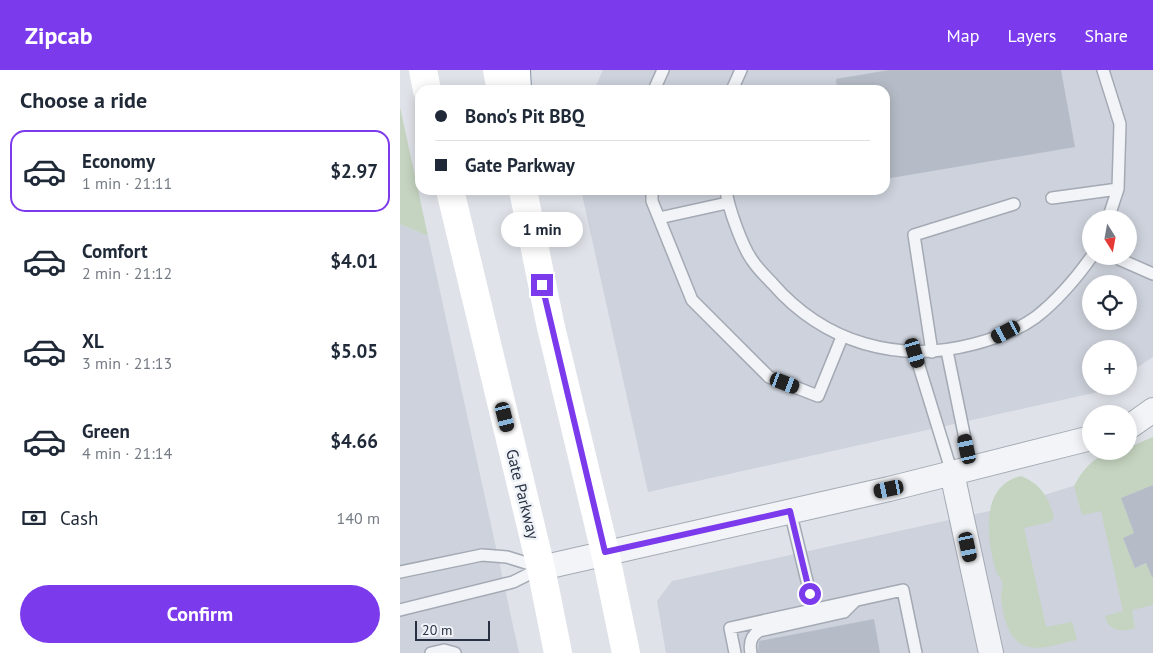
<!DOCTYPE html>
<html lang="en">
<head>
<meta charset="utf-8">
<style>
	body { margin:0; font-family:"PT Sans",sans-serif; background:#f6f6f7; color:#1f2937; height:100vh; display:flex; flex-direction:column; font-size:19px; white-space:nowrap }
	* { box-sizing:border-box; margin:0 }
	p { font-size:16px; color:#747a83 }
	.icon { flex:none; width:28px; height:28px; fill:none; stroke:currentColor; stroke-width:2; stroke-linecap:round; stroke-linejoin:round }
	.map { position:relative; flex:1; overflow:hidden }
	.panel { display:flex; flex-direction:column; background:#fff; width:400px }
	.panel>* { flex:none }
	.banner { position:absolute; left:15px; top:15px; width:475px; height:110px; border-radius:15px; box-shadow:0 2px 12px #0003; display:grid; align-content:center; height:110px; padding:0 20px; background:#fff }
	.needle { width:32px; rotate:169deg }
	.fabs { position:absolute; left:682px; top:140px; display:grid; gap:10px }
	.fabs a { display:grid; place-items:center; width:55px; height:55px; border-radius:50%; background:#fff; box-shadow:0 2px 12px #0003; font-size:25px }
	.scale { position:absolute; left:15px; bottom:12px; width:75px; box-sizing:border-box; padding-left:5px; border:2px solid #273142; border-top:0; font-size:14px; line-height:18px; white-space:nowrap; color:#273142; -webkit-text-stroke:4px #eff2f7; paint-order:stroke }
	.end { position:absolute; width:22px; height:22px; margin:-11px; border:6px solid #7c3aed; background:#fff; box-shadow:0 0 0 2px #fff }
	.from { border-radius:50% }
	.bubble { position:absolute; height:35px; border-radius:18px; background:#fff; box-shadow:0 2px 12px #0003; font-size:16px; font-weight:800; line-height:35px; text-align:center }
	.car { position:absolute; width:15px; height:30px; margin:-15px -8px; border-radius:6px; box-shadow:0 0 4px 1px #0007; background:linear-gradient(#222 24%,#8ab4d8 0 40%,#222 0 76%,#8ab4d8 0 86%,#222 0) }
	.banner b { display:flex; align-items:center; gap:18px; height:48px; font-size:19px }
	.banner b+b { border-top:1px solid #e0e1e3 }
	.banner i { width:12px; height:12px; background:#1f2937 }
	ul { padding:0; list-style:none }
	li { display:flex; align-items:center; gap:15px; height:82px; margin:0 10px 8px; padding:0 10px; border:2px solid transparent; border-radius:15px }
	li div { flex:1 }
	li b { display:block; font-size:19px }
	li em { font-style:normal; font-weight:800 }
	li.active { border-color:#7c3aed }
	li>.icon { width:45px; height:45px; stroke-width:1.5 }
	h2 { padding:0 20px; font-size:22px; line-height:60px }
	.pay { display:flex; align-items:center; gap:12px; height:55px; padding:0 20px; font-size:19px }
	.pay p { margin-inline-start:auto }
	.primary-button { display:flex; gap:10px; margin-top:auto; padding:10px 20px }
	.primary-button a { flex:1; height:58px; border-radius:30px; background:#7c3aed; color:#fff; font-size:20px; font-weight:800; line-height:58px; text-align:center }
	header { display:flex; align-items:center; gap:30px; box-sizing:border-box; height:70px; padding:0 25px; background:#7c3aed; color:#fff }
	header strong { font-size:24px }
	nav { display:flex; gap:28px; margin-inline-start:auto; font-size:18px }
	main { display:flex; flex:1; min-height:0 }
	.map>svg:first-child { display:block }
	.built { fill:#cdd2dc; fill-rule:evenodd }
	.green { fill:#c5d4c0 }
	.building { fill:#b6bcc7 }
	.lines { fill:none; stroke-linecap:round; stroke-linejoin:round }
	.service-casing { stroke:#a4aab4; stroke-width:14 }
	.minor-casing { stroke:#a4aab4; stroke-width:26 }
	.motorway-casing { stroke:#8690a1; stroke-width:30 }
	.service { stroke:#f2f4f7; stroke-width:11 }
	.minor { stroke:#f2f4f7; stroke-width:24 }
	.secondary { stroke:#fff; stroke-width:28 }
	.motorway { stroke:#fff; stroke-width:28 }
	.route { stroke:#7c3aed; stroke-width:6 }
	.labels { text-anchor:middle; dominant-baseline:central; stroke-width:5; stroke-linejoin:round; paint-order:stroke }
	.street-label { font-size:16px; fill:#273142; stroke:#eff2f7 }
</style>
</head>
<body>
<header>
<strong>Zipcab</strong>
<nav><a>Map</a><a>Layers</a><a>Share</a></nav>
</header>
<main>
<section class="panel">
<h2>Choose a ride</h2>
<ul>
<li class="active"><svg class="icon" aria-label="car" viewBox="0 0 24 24"><path d="M5 17H2v-5l4-1 3-4h7l3 4 3 1v5h-3M9 17h6M6 11h13"/><circle cx="7" cy="17" r="2"/><circle cx="17" cy="17" r="2"/></svg><div><b>Economy</b><p>1 min · 21:11</p></div><em>$2.97</em></li>
<li><svg class="icon" aria-label="car" viewBox="0 0 24 24"><path d="M5 17H2v-5l4-1 3-4h7l3 4 3 1v5h-3M9 17h6M6 11h13"/><circle cx="7" cy="17" r="2"/><circle cx="17" cy="17" r="2"/></svg><div><b>Comfort</b><p>2 min · 21:12</p></div><em>$4.01</em></li>
<li><svg class="icon" aria-label="car" viewBox="0 0 24 24"><path d="M5 17H2v-5l4-1 3-4h7l3 4 3 1v5h-3M9 17h6M6 11h13"/><circle cx="7" cy="17" r="2"/><circle cx="17" cy="17" r="2"/></svg><div><b>XL</b><p>3 min · 21:13</p></div><em>$5.05</em></li>
<li><svg class="icon" aria-label="car" viewBox="0 0 24 24"><path d="M5 17H2v-5l4-1 3-4h7l3 4 3 1v5h-3M9 17h6M6 11h13"/><circle cx="7" cy="17" r="2"/><circle cx="17" cy="17" r="2"/></svg><div><b>Green</b><p>4 min · 21:14</p></div><em>$4.66</em></li>
</ul>
<div class="pay"><svg class="icon" aria-label="cash" viewBox="0 0 24 24"><path d="M3 7h18v10H3z"/><circle cx="12" cy="12" r="2"/></svg>Cash<p>140 m</p></div>
<div class="primary-button"><a>Confirm</a></div>
</section>
<div class="map">
<svg width="753" height="583" viewBox="0 0 753 583">
	<rect width="100%" height="100%" fill="#dfe3e9"/>
	<path class="built" d="M203,0H753V287L729,303V279H691V316H707L698,322L248,422L181,120H485V20H194ZM691,149H729V186H691ZM691,214H729V251H691Z
		M0,154L28,166L119,583H0Z
		M753,388V583H266L257,531L272,511L603,438L742,394Z"/>
	<path class="green" d="M0,37L28,166L0,154Z
		M753,367V415L721,428L734,463L723,468L735,498L748,493L753,506V535L732,540L735,558C722,562 708,562 705,546L723,541L701,441L682,445L674,416C687,392 700,381 729,381V377Z
		M621,406C641,414 649,428 654,448L650,452L624,458L646,557L672,552L677,570C661,573 636,583 621,574C607,565 602,542 601,526C601,521 604,516 602,511C600,507 597,505 596,501C587,470 579,416 621,406Z"/>
	<path class="building" d="M489,0H661L675,77L485,109V20H437L436,9Z
		M753,415V507H752L746,493L735,498L723,468L734,463L721,428Z
		M474,549L480,583H358L359,571Z"/>
	<g class="lines">
		<defs>
			<path id="service" d="M703,0L720,54L718,119L708,149
				M254,20L263,0
				M332,20L341,0
				M252,120V131L292,230L369,307L418,326L442,267
				M326,120C328,137 342,176 352,190C358,199 365,206 372,213C424,273 498,294 574,274C594,269 618,260 636,247C659,229 675,210 692,186
				M652,128L718,119
				M259,148L327,133
				M712,186L753,204
				M547,281L571,398
				M532,282L514,165L614,134
				M515,283L552,403
				M390,441L414,540
				M0,502L82,485L107,487L139,497
				M0,540L113,512L141,498
				M31,583L44,580L55,583
				M335,583L330,558L503,520L516,583
				M351,583C349,573 351,566 359,561L444,542L455,531"/>
			<path id="minor" d="M729,357L753,340
				M552,403L591,583
				M141,498L489,419L691,368"/>
			<path id="motorway" d="M116,0L117,20"/>
		</defs>
		<use href="#service" class="service-casing"/>
		<use href="#minor" class="minor-casing"/>
		<use href="#motorway" class="motorway-casing"/>
		<use href="#service" class="service"/>
		<use href="#minor" class="minor"/>
		<path class="secondary" d="M23,0L27,20
			M97,0L101,20
			M50,120L141,498L158,583
			M123,120L150,253L205,482L226,583"/>
		<use href="#motorway" class="motorway"/>
	</g>
	<g class="lines">
		<path class="route" d="M142,215L205,482L390,441L410,524"/>
	</g>
	<g class="labels">
		<g class="street-label">
			<text transform="translate(123 424) rotate(76)">Gate Parkway</text>
		</g>
	</g>
</svg>
<div class="fabs">
<a><svg class="needle" viewBox="-14 -14 28 28"><path d="M0-13l5 13h-10z" fill="#e53935"/><path d="M0 13l5-13h-10z" fill="#747a83"/></svg></a>
<a><svg class="icon" aria-label="locate" viewBox="0 0 24 24"><circle cx="12" cy="12" r="6"/><path d="M12 2v4M12 18v4M2 12h4M18 12h4"/></svg></a>
<a>+</a>
<a>−</a>
</div>
<div class="scale">20 m</div>
<i class="end from" style="left:410px;top:524px"></i>
<i class="end" style="left:142px;top:215px"></i>
<div class="bubble" style="left:101px;top:142px;width:82px">1 min</div>
<i class="car" style="left:606px;top:262px;rotate:242deg"></i>
<i class="car" style="left:515px;top:283px;rotate:163deg"></i>
<i class="car" style="left:385px;top:313px;rotate:111deg"></i>
<i class="car" style="left:105px;top:347px;rotate:166deg"></i>
<i class="car" style="left:567px;top:379px;rotate:348deg"></i>
<i class="car" style="left:489px;top:419px;rotate:258deg"></i>
<i class="car" style="left:568px;top:477px;rotate:168deg"></i>
<div class="banner">
<b><i class="from"></i>Bono's Pit BBQ</b>
<b><i></i>Gate Parkway</b>
</div>
</div>
</main>
</body>
</html>
